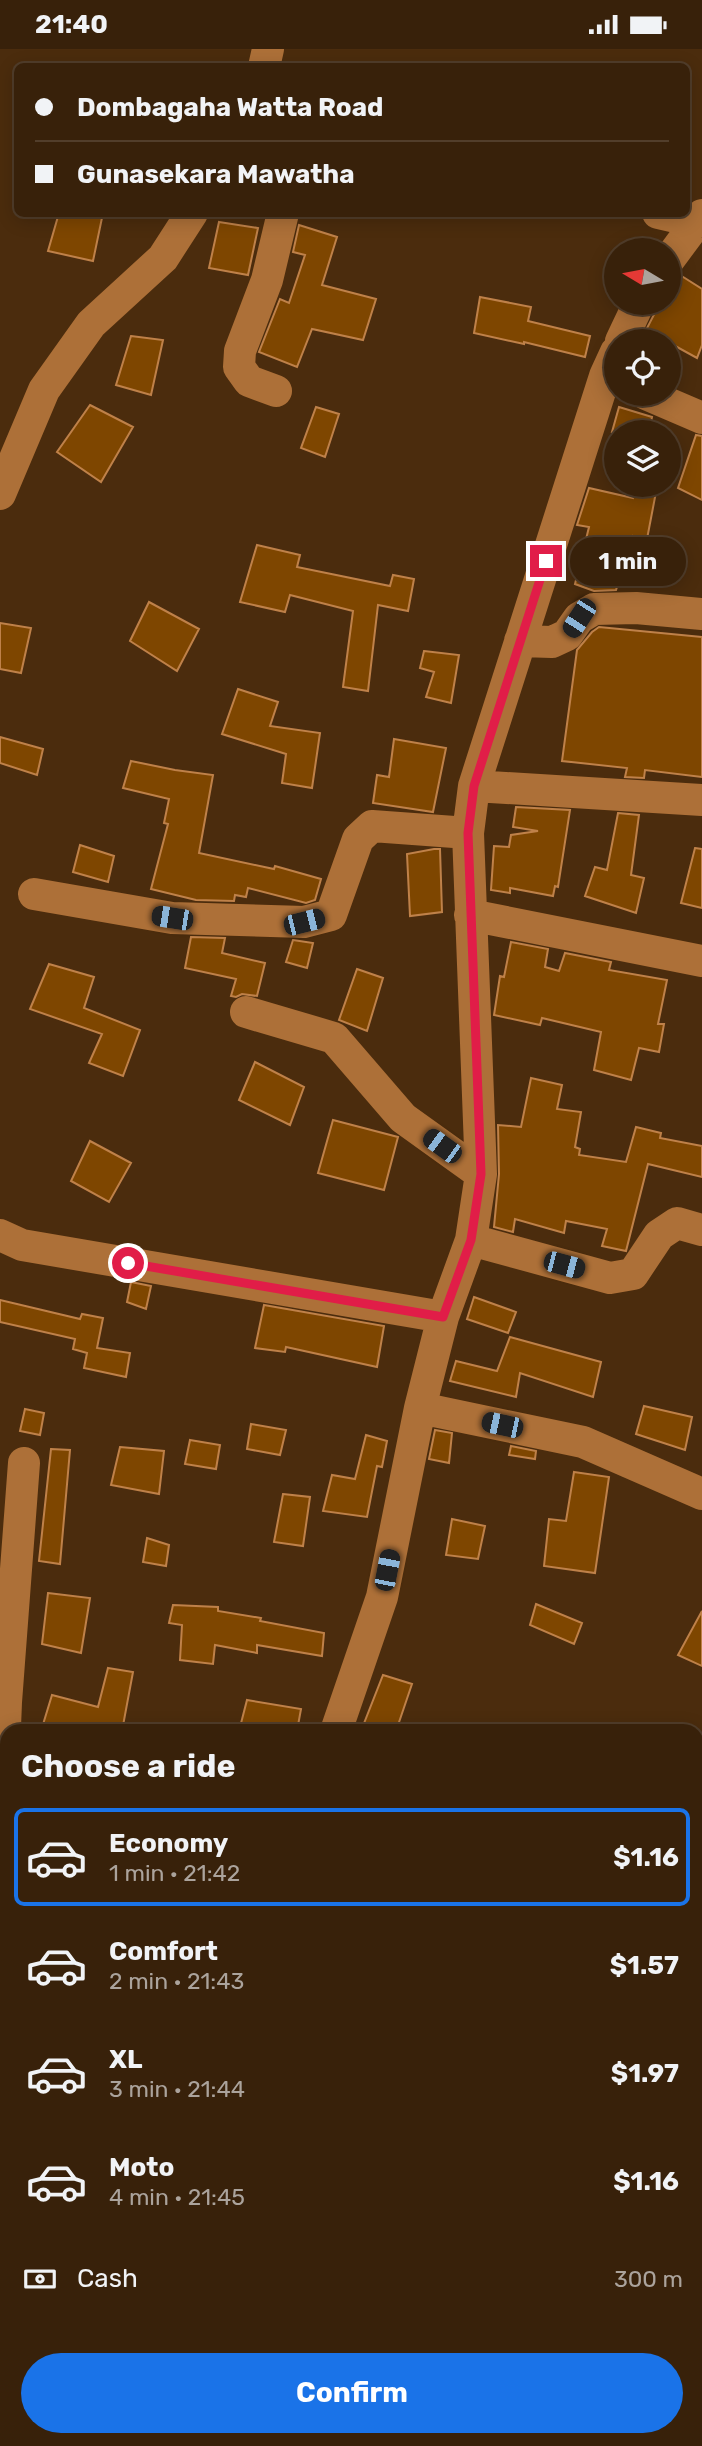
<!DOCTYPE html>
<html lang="en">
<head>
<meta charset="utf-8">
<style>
	body { margin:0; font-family:Rubik,sans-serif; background:#432e18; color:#f1f3f6; height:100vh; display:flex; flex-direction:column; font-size:26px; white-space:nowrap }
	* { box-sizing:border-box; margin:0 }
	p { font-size:23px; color:#aba39c }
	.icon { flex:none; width:38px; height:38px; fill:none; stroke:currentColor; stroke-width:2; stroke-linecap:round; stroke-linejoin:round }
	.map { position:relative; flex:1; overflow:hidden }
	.side { position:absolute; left:0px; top:1675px; width:704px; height:723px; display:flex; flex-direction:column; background:#38210a; border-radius:21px 21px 0 0; box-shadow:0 4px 18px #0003,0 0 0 2px #523e2b }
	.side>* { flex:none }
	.top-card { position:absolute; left:14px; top:14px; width:676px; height:154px; border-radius:10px; box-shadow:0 4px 18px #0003,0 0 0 2px #523e2b; display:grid; align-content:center; height:154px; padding:0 21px; background:#38210a }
	.needle { width:46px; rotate:280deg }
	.controls { position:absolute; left:604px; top:189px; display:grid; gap:14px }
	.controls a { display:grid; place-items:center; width:77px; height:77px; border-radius:50%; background:#38210a; box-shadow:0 4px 18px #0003,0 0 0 2px #523e2b; font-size:35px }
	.end { position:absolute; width:32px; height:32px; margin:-16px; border:9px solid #e11d48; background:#fff; box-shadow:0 0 0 4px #fff }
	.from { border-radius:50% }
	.bubble { position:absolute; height:49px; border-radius:24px; background:#38210a; box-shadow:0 4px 18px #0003,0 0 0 2px #523e2b; font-size:23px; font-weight:700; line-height:49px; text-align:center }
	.car { position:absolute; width:21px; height:42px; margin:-21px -10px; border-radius:9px; box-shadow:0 0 5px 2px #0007; background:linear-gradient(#222 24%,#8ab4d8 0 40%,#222 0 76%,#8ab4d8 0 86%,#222 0) }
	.top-card b { display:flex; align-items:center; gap:24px; height:66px; font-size:26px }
	.top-card b+b { border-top:2px solid #523e2b }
	.top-card i { width:18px; height:18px; background:#f1f3f6 }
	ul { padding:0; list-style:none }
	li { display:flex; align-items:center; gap:21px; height:98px; margin:0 14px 10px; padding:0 7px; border:4px solid transparent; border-radius:10px }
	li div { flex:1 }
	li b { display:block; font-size:26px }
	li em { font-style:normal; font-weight:700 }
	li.on { border-color:#1a73e8 }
	li>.icon { width:63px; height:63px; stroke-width:1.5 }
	h2 { padding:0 21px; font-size:32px; line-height:84px }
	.pay { display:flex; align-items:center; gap:18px; height:77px; padding:0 21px; font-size:26px }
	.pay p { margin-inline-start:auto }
	.primary-button { display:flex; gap:14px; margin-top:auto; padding:14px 21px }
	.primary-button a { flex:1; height:80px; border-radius:42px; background:#1a73e8; color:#fff; font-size:28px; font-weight:700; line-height:80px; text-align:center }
	.status { display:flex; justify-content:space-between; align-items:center; height:49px; padding:0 35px; background:#38210a; direction:ltr }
	.status svg { height:19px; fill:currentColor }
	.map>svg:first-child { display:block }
	.built { fill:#583613 }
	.green { fill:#7f3f53 }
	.building { fill:#7e4600; stroke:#bf8149; stroke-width:2 }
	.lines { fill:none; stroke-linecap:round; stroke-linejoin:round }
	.minor { stroke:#ad7038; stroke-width:32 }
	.route { stroke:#e11d48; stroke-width:9 }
</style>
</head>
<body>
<div class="status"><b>21:40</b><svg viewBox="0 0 49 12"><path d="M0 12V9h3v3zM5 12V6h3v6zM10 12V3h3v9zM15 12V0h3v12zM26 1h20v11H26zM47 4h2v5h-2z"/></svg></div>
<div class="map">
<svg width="702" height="2397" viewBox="0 0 702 2397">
	<rect width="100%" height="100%" fill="#4b2c0d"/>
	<path class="built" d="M0,1960L7,1961V2265L0,2260Z"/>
	<path class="green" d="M0,1924L7,1926V1961L0,1960Z
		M697,2105L702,2109V2397H271L251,2391L696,2390Z
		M0,2260L7,2265V2390L123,2391L121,2397H0Z"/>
	<path class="building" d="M59,164H103L93,212L48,202Z
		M219,173L258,179L248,226L209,219Z
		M299,176L337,188L322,236L376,250L363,291L312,280L297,318L259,303L280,250L289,254L305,206L293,203Z
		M680,226L702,240V296L697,309L646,281L660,254H668V242L674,229Z
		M480,248L531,258L528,272L590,287L585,308L524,293V295L474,284Z
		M131,287L163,291L151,346L116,336Z
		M90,356L133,378L101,433L57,403Z
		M316,358L339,365L325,408L301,399Z
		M619,358L652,368L649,383H612Z
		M696,386L702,387V451L678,439Z
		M636,438L656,443L647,490L633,487L616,541L594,542L575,535L589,478L577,476L589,439L633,449Z
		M257,496L300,506L297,518L390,537L393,526L414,530L408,562L378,556L368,642L343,638L353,562L290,546L285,563L240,553Z
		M149,553L199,580L177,622L130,592Z
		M0,574L31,579L21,624L0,620Z
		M599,578L702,588V728L645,721L644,729L625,728L627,719L562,712L577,601L592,583Z
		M424,602L459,606L451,654L426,648L434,623L420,619Z
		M238,640L278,653L270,677L320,684L312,739L282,734L286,705L222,685Z
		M0,688L43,700L37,726L0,714Z
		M394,690L446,699L433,763L373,754L377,726L389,728Z
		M131,712L175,721L213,726L199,804L274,820L275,817L321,830L315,851L306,854L248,839L246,848L235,846L234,852L196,851L151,840L168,775L164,774L169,750L123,739Z
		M516,758L570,761L558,838L555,837L553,847L510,839V844L491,841L494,797L509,798L511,786L538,782L513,778Z
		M618,764L639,766L631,826L644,829L636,864L585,847L595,818L607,821Z
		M80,796L114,807L108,833L73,823Z
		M695,799L702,800V859L681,854Z
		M434,800H440L442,863L410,867L407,805Z
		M191,888L225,889L222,904L265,914L257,947L242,945L236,948L231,947L236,930L185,919Z
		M293,891L313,894L307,919L286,913Z
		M511,893L548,900L545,918L559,922L565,904L611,913L609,921L667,931L658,975H664L659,1003L639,999L631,1031L594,1021L601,983L542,969L540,976L494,966L500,927L504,928Z
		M49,915L94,928L84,959L140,981L123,1027L89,1014L102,985L30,960Z
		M357,920L383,929L367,982L339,971Z
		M255,1013L304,1038L290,1076L239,1051Z
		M531,1029L562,1036L557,1060L581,1063L575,1098L580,1100L579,1106L626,1113L636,1078L661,1084L660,1089L702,1097V1128L648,1115L626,1202L602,1197L607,1180L566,1172L564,1184L515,1170L513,1183L494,1178L499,1125L498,1076L521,1078Z
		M333,1071L398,1088L384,1141L318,1124Z
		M90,1092L131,1114L109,1153L71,1132Z
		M131,1233L151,1237L146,1260L127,1253Z
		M474,1248L516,1263L508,1284L467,1270Z
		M0,1251L80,1270L82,1265L103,1269L97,1299L130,1304L126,1328L84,1319L87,1304L73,1300L75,1290L0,1273Z
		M264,1256L384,1277L377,1318L286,1298L285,1303L255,1299Z
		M510,1288L601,1313L593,1348L520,1324L516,1348L450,1332L456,1312L497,1322Z
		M644,1357L692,1368L685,1401L636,1385Z
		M25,1360L44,1364L40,1386L20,1382Z
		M251,1375L286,1381L280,1406L247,1400Z
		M435,1381L452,1384L449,1414L429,1410Z
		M366,1386L387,1392L382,1418L377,1417L367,1468L323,1462L332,1426L355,1430Z
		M190,1391L220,1396L216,1420L185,1415Z
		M511,1397L536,1402L535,1410L509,1406Z
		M120,1398L164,1402L159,1445L111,1436Z
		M51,1400L70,1401L60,1515L39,1512Z
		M574,1423L609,1428L595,1524L544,1517L549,1470L566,1472Z
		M283,1445L310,1448L303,1497L274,1493Z
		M452,1470L485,1477L478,1510L446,1506Z
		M147,1489L169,1496L166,1517L143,1513Z
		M48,1544L90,1549L81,1604L42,1595Z
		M536,1555L582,1574L574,1595L530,1576Z
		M173,1556L218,1558V1562L261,1569L260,1572L324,1584L322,1607L257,1596V1604L215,1596L213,1615L180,1611L182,1576L169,1574Z
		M702,1562V1617L678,1606Z
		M108,1619L133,1623L122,1682H41L52,1646L98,1658Z
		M383,1626L412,1635L396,1682H361Z
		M247,1651L301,1660L297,1682H239Z"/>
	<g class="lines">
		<path class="minor" d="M264,18L268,0
			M658,164L697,173
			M668,212L702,166
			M621,292L639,254
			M276,342L249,332L239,318L240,302L267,231L283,164
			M646,345L702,369
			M0,445L44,341L91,275L163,209L192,164
			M520,592L552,593L567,586L579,569L594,560L636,559L702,565
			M474,737L702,751
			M34,845L172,869L304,873L331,866L358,790L372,777L468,784
			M470,866L702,912
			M246,963L334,989L403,1069L481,1125
			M0,1186L22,1196L443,1268
			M471,1191L610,1229L633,1225L659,1186L677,1174L702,1181
			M420,1359L583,1393L702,1445
			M336,1682L382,1548L420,1359L443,1268L471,1191L481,1125L468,784L474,737L605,327L616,303
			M7,1732L3,1727L6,1653L24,1414
			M696,1855L702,1856
			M0,1863L7,1820
			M142,2397V2390"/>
	</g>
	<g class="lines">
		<path class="route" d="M128,1214L443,1268L471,1191L481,1125L468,784L474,737L546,512"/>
	</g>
</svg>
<div class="controls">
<a><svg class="needle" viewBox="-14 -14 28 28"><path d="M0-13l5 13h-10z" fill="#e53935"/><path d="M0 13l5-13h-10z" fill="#aba39c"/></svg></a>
<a><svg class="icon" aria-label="locate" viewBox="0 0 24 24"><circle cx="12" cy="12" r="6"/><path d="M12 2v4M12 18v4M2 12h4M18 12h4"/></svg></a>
<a><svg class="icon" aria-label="layers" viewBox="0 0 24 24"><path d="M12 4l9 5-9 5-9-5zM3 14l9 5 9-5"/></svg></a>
</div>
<i class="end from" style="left:128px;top:1214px"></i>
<i class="end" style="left:546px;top:512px"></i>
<div class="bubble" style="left:570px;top:488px;width:116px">1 min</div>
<i class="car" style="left:579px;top:569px;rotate:213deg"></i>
<i class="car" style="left:172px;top:869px;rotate:279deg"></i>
<i class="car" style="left:304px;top:873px;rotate:76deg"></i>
<i class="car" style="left:442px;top:1097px;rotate:306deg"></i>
<i class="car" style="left:564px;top:1216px;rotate:105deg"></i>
<i class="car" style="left:502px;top:1376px;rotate:282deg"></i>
<i class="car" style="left:387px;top:1521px;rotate:11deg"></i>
<div class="top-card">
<b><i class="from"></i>Dombagaha Watta Road</b>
<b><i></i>Gunasekara Mawatha</b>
</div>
<section class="side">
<h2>Choose a ride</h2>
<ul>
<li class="on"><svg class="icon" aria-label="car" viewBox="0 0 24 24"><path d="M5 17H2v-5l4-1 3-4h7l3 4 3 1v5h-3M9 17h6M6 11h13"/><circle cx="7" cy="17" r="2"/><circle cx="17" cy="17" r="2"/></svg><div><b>Economy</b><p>1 min · 21:42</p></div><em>$1.16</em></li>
<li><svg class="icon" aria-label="car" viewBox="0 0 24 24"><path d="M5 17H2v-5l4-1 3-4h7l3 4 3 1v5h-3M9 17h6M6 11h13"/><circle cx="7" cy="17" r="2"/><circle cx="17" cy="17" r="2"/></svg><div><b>Comfort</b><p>2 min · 21:43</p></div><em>$1.57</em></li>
<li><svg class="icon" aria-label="car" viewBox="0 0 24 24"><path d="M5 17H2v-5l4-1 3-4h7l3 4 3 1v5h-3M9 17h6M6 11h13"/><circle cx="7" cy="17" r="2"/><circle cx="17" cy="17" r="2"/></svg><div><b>XL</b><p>3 min · 21:44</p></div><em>$1.97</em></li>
<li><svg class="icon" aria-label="car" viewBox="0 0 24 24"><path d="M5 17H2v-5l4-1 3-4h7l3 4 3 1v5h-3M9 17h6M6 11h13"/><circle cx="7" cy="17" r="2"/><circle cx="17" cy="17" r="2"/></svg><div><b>Moto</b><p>4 min · 21:45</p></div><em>$1.16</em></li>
</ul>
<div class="pay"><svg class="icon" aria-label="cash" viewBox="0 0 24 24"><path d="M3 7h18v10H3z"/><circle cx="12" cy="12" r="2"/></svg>Cash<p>300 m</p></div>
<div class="primary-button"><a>Confirm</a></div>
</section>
</div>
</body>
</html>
